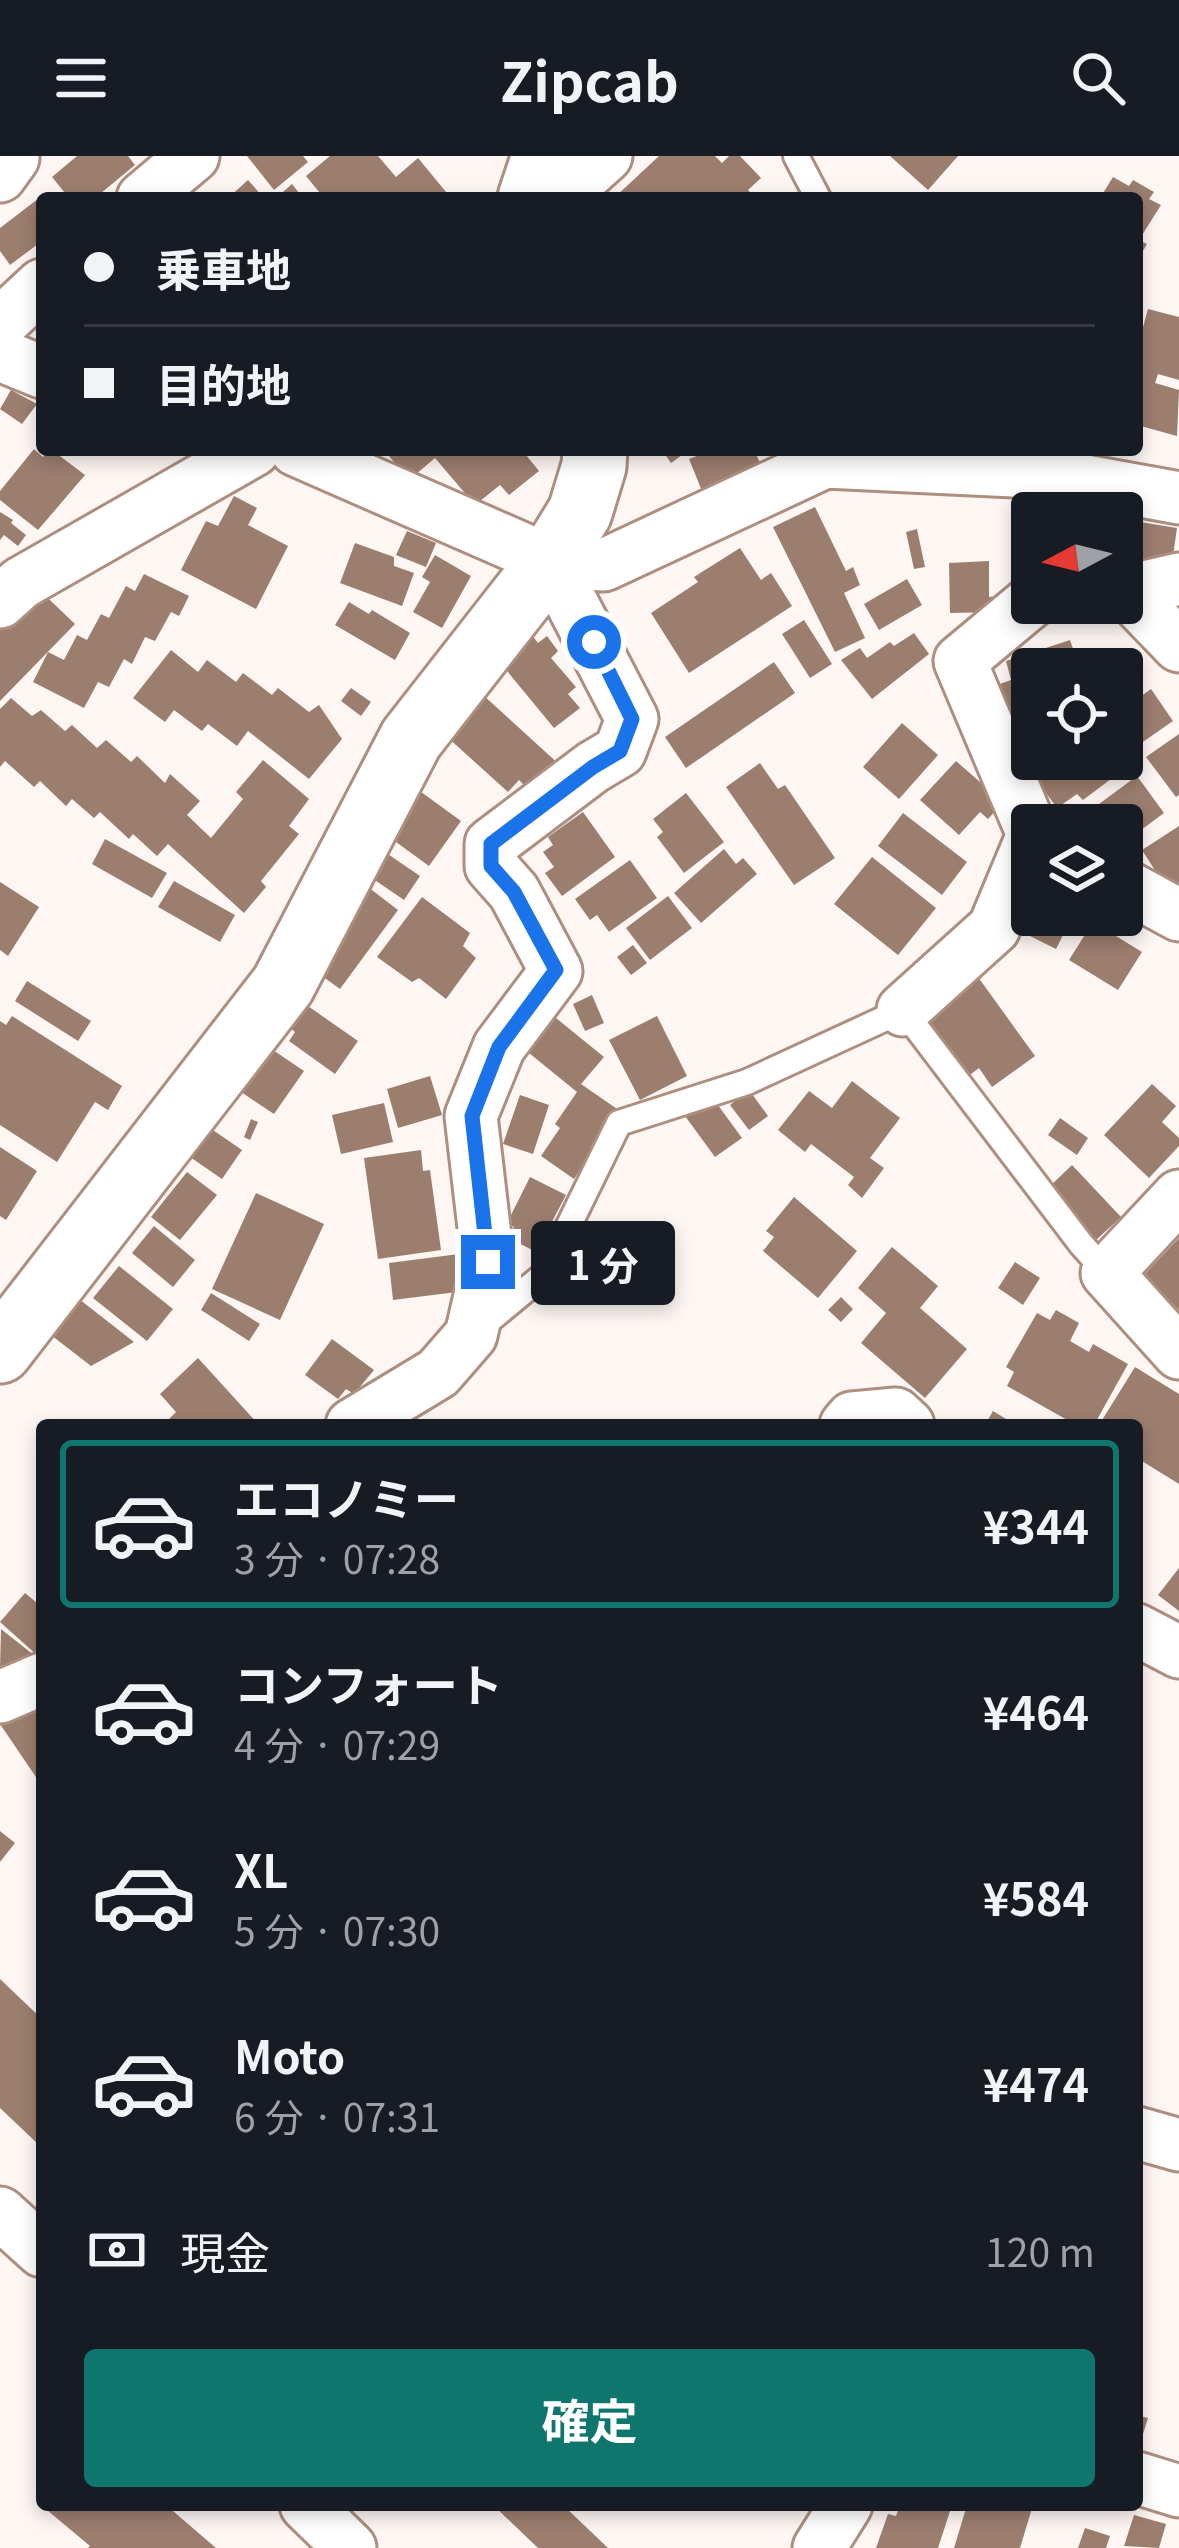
<!DOCTYPE html>
<html lang="ja">
<head>
<meta charset="utf-8">
<style>
	body { margin:0; font-family:Georgia,"Noto Sans JP",serif; background:#20242c; color:#f1f3f6; height:100vh; display:flex; flex-direction:column; font-size:45px; white-space:nowrap }
	* { box-sizing:border-box; margin:0 }
	p { font-size:39px; color:#9ea1a6 }
	.icon { flex:none; width:66px; height:66px; fill:none; stroke:currentColor; stroke-width:2; stroke-linecap:round; stroke-linejoin:round }
	.map { position:relative; flex:1; overflow:hidden }
	.sheet { position:absolute; left:36px; top:1263px; width:1107px; height:1092px; display:flex; flex-direction:column; background:#171b24; border-radius:12px; box-shadow:0 6px 18px #0003 }
	.sheet>* { flex:none }
	.banner { position:absolute; left:36px; top:36px; width:1107px; height:264px; border-radius:12px; box-shadow:0 6px 18px #0003; display:grid; align-content:center; height:264px; padding:0 48px; background:#171b24 }
	.needle { width:78px; rotate:263deg }
	.controls { position:absolute; left:1011px; top:336px; display:grid; gap:24px }
	.controls a { display:grid; place-items:center; width:132px; height:132px; border-radius:12px; background:#171b24; box-shadow:0 6px 18px #0003; font-size:60px }
	.end { position:absolute; width:54px; height:54px; margin:-27px; border:15px solid #1a73e8; background:#fff; box-shadow:0 0 0 6px #fff }
	.from { border-radius:50% }
	.bubble { position:absolute; height:84px; border-radius:12px; background:#171b24; box-shadow:0 6px 18px #0003; font-size:39px; font-weight:700; line-height:84px; text-align:center }
	.banner b { display:flex; align-items:center; gap:42px; height:114px; font-size:45px }
	.banner b+b { border-top:3px solid #363941 }
	.banner i { width:30px; height:30px; background:#f1f3f6 }
	ul { padding:21px 0 0; list-style:none }
	li { display:flex; align-items:center; gap:36px; height:168px; margin:0 24px 18px; padding:0 24px; border:6px solid transparent; border-radius:12px }
	li div { flex:1 }
	li b { display:block; font-size:45px }
	li em { font-style:normal; font-weight:700 }
	li.active { border-color:#0f766e }
	li>.icon { width:108px; height:108px; stroke-width:1.5 }
	.pay { display:flex; align-items:center; gap:30px; height:132px; padding:0 48px; font-size:45px }
	.pay p { margin-inline-start:auto }
	.button { display:flex; gap:24px; margin-top:auto; padding:24px 48px }
	.button a { flex:1; height:138px; border-radius:12px; background:#0f766e; color:#fff; font-size:48px; font-weight:700; line-height:138px; text-align:center }
	header { display:flex; justify-content:space-between; align-items:center; height:156px; padding:0 48px; background:#171b24; font-size:54px; font-weight:700 }
	.map>svg:first-child { display:block }
	.building { fill:#9c7e6f }
	.lines { fill:none; stroke-linecap:round; stroke-linejoin:round }
	.service-casing { stroke:#ad8e7f; stroke-width:30 }
	.minor-casing { stroke:#ad8e7f; stroke-width:57 }
	.tertiary-casing { stroke:#ad8e7f; stroke-width:69 }
	.service { stroke:#fff; stroke-width:24 }
	.minor { stroke:#fff; stroke-width:51 }
	.tertiary { stroke:#fff; stroke-width:63 }
	.route { stroke:#1a73e8; stroke-width:15 }
</style>
</head>
<body>
<header><svg class="icon" aria-label="menu" viewBox="0 0 24 24"><path d="M4 6h16M4 12h16M4 18h16"/></svg>Zipcab<svg class="icon" aria-label="search" viewBox="0 0 24 24"><circle cx="10" cy="10" r="6"/><path d="M15 15l6 6"/></svg></header>
<div class="map">
<svg width="1179" height="2392" viewBox="0 0 1179 2392">
	<rect width="100%" height="100%" fill="#fdf6f3"/>
	<path class="building" d="M77,0H128L135,9L95,42H69L52,21Z
		M247,0H303L308,6L274,34Z
		M330,0H378L396,21L418,2L451,42H324L306,20Z
		M659,0H715L722,7L729,0H740L761,22L748,34L751,37L745,42H592L604,31L614,42Z
		M890,0H958L928,34Z
		M1113,21L1129,30L1133,24L1154,36L1149,43L1161,49L1139,84L1147,88L1137,105V42H1100Z
		M248,24L264,42H228Z
		M292,28L303,42H276Z
		M47,36L51,42H42V85L10,109L0,95V72Z
		M1148,153L1179,161V224L1158,218L1155,227L1179,234L1177,280L1137,269V193Z
		M11,234L37,248L22,268L0,253Z
		M34,293L43,301L48,294H52L85,319L38,374L0,344V335Z
		M384,294H522L539,315L509,339L500,329L475,349L435,302L409,324Z
		M662,294H689L671,307Z
		M712,294H754L764,315L704,340L689,303Z
		M234,340L257,352L248,369L288,390L256,453L181,414L206,365L218,370Z
		M815,351L846,415L853,411L860,429L844,437L865,482L835,496L773,371Z
		M0,356L13,364L11,367L26,379L18,390L4,379L0,384Z
		M1122,363L1177,372L1172,407L1136,401L1134,413L1122,411Z
		M917,373L925,411L914,413L906,376Z
		M407,375L436,387L426,411L396,399Z
		M355,387L394,401V410L414,417L402,450L340,427Z
		M740,392L761,424L771,417L792,450L689,517L651,457L698,426L694,421Z
		M435,399L471,420L442,472L413,456L430,426L422,421Z
		M989,405V441L998,440V456L950,457L949,407Z
		M144,418L189,440L179,460L171,456L155,485L145,481L132,508L124,503L109,531L98,526L84,552L33,526L48,496L64,504L77,479L87,484L101,458L109,462L126,430L135,435Z
		M907,423L922,449L879,474L864,448Z
		M31,426L75,468L0,545V457Z
		M349,446L369,458L372,454L410,477L395,504L335,469Z
		M804,464L832,508L810,522L782,478Z
		M914,477L929,498L872,543L841,504L860,492L867,502L890,486L894,490Z
		M531,478L538,487L547,480L558,495L551,502L576,531L568,538L580,552L554,572L498,504Z
		M1070,484L1080,513H1032V570L1013,576L997,529L1011,524L1006,505Z
		M171,494L198,516L207,504L236,526L243,517L272,539L278,532L309,556L319,549L342,583L309,623L248,575L237,590L208,568L202,575L174,554L165,566L133,542Z
		M774,506L795,537L686,612L665,581Z
		M351,532L371,546L361,560L341,545Z
		M1151,533L1173,565L1127,597L1122,590V554Z
		M483,539L562,611L525,630L519,624L508,636L446,580Z
		M11,542L32,560L41,554L65,575L72,569L97,592L106,584L131,606L137,600L165,627L170,618L200,645L187,659L211,682L243,643L236,636L263,604L309,643L289,670L299,678L261,725L266,731L244,757L168,688L157,700L133,678L129,683L100,656L94,662L72,643L66,650L40,625L34,631L5,605L0,611V553Z
		M902,567L938,599L899,643L863,611Z
		M1179,578V639L1176,641L1146,601Z
		M1047,603H1096L1111,623L1083,644L1077,638L1057,652L1030,615Z
		M956,605L996,640L999,651L988,663L980,656L959,679L920,644Z
		M760,607L778,633L785,629L835,702L794,729L726,631Z
		M1137,620L1164,657L1122,688V669H1092L1084,659Z
		M417,633L461,665L429,710L385,678Z
		M686,637L724,686L684,717L657,681L663,676L653,663Z
		M583,656L615,701L562,740L545,717L554,711L543,696L553,689L548,681Z
		M903,657L967,706L942,739L878,690Z
		M1179,670V726L1167,733L1142,694Z
		M105,683L167,717L152,742L92,708Z
		M379,692L420,720L404,744L363,716Z
		M724,693L736,708L743,702L757,718L701,767L674,737Z
		M872,701L936,752L898,799L834,748Z
		M630,704L657,742L609,776L597,759L590,764L575,743Z
		M174,725L235,759L220,786L158,751Z
		M0,726L39,751L8,800L0,794Z
		M368,731L398,754L340,833L311,812Z
		M668,740L692,772L650,804L626,772Z
		M1032,740V759H1073L1056,793L1016,773Z
		M422,741L470,777L463,790L476,802L446,843L419,822L412,826L377,801Z
		M1093,766L1142,796L1118,834L1069,804Z
		M633,789L647,807L631,819L617,801Z
		M978,821L1035,900L992,931L979,912L967,921L923,861Z
		M27,825L91,865L78,885L15,845Z
		M592,839L604,867L585,875L573,848Z
		M305,848L358,885L335,918L289,885L295,876L289,871Z
		M12,860L122,930L108,954L95,946L57,1006L0,969V865L6,869Z
		M657,860L687,920L640,944L609,884Z
		M556,862L604,901L581,928L620,955L574,1023L541,1000L560,972L555,968L577,936L529,897Z
		M273,894L304,915L274,958L238,934L252,913L257,917Z
		M430,920L442,959L398,972L387,933Z
		M852,925L900,962L870,1002L884,1012L862,1042L848,1029L854,1021L811,988L805,996L778,974L809,935L832,952Z
		M1152,928L1176,950L1162,966L1179,982V990L1149,1022L1104,979Z
		M749,934L768,960L749,974L730,949Z
		M520,939L549,949L533,998L503,988Z
		M712,941L742,982L715,1001L685,960Z
		M384,947L393,986L341,998L332,959Z
		M1060,962L1088,982L1077,999L1048,979Z
		M251,963L258,966L250,984L244,981Z
		M210,972L242,994L222,1023L190,1001Z
		M0,991L37,1015L6,1064L0,1060Z
		M421,994L423,1015L430,1014L441,1094L378,1103L364,1002Z
		M1072,1009L1121,1061L1095,1085L1046,1034Z
		M187,1016L217,1039L180,1084L151,1061Z
		M530,1021L566,1039L536,1096L509,1082L514,1071L507,1067Z
		M256,1037L324,1068L280,1164L212,1133Z
		M794,1041L857,1095L818,1142L763,1095L774,1081L766,1075Z
		M154,1070L195,1104L173,1131L132,1097Z
		M1179,1082V1154L1143,1120Z
		M892,1091L938,1130L920,1152L967,1193L925,1242L861,1187L886,1157L858,1132Z
		M459,1098L461,1117H455L457,1136L393,1144L389,1107Z
		M1015,1106L1040,1122L1023,1149L998,1132Z
		M119,1110L173,1153L147,1185L93,1142Z
		M211,1137L260,1168L249,1185L201,1154Z
		M841,1141L853,1153L841,1166L828,1154Z
		M79,1143L134,1186L91,1210L51,1179Z
		M1056,1154L1079,1167L1070,1185L1089,1196L1093,1188L1128,1208L1094,1269H1076L1007,1230L1014,1216L1006,1211L1037,1157L1050,1164Z
		M332,1183L374,1214L354,1238L346,1233L338,1243L305,1219Z
		M198,1202L259,1269H163L176,1256L160,1238Z
		M1135,1211L1179,1238V1328L1137,1302V1269H1099Z
		M993,1255L1016,1269H985Z
		M1179,1412V1455L1158,1439Z
		M25,1437L42,1451V1496L38,1500L0,1466Z
		M1,1473L35,1500L0,1512Z
		M40,1541L42,1544V1630L0,1568Z
		M0,1675L15,1687L0,1706Z
		M0,1823L42,1863V1986L39,1989L0,1952Z
		M1137,2259L1148,2262L1142,2281L1137,2279Z
		M41,2349H166L216,2392H88L90,2390Z
		M493,2349H563L608,2392H538Z
		M900,2349H952L938,2392H876L888,2358L896,2360Z
		M967,2349H1033L1020,2392H954Z
		M1134,2359L1166,2368L1159,2392L1124,2390Z
		M1085,2372L1110,2380L1106,2392H1078Z"/>
	<g class="lines">
		<defs>
			<path id="service" d="M796,0L818,42
				M1036,316L1037,357
				M482,1170L545,1118L619,967L747,926L903,854L1081,1088L1107,1117"/>
			<path id="minor" d="M0,20L13,2
				M143,42L193,0
				M559,42L606,0
				M0,168L42,129
				M0,199L42,216
				M296,294L550,405L604,409L825,306L1036,316L1179,342
				M1122,436L1179,423
				M1127,436L1179,490
				M1032,445L960,505L1032,676
				M0,446L21,427L254,294
				M1122,728L1179,759
				M903,854L994,772L1032,681
				M1179,1040L1107,1117L1179,1197
				M352,1269L438,1217L471,1179L488,1106L471,960L499,891L556,815L514,736L491,710V688L593,611L620,595L632,563L550,405
				M846,1269L852,1262L896,1258L908,1269
				M1137,1474L1179,1496
				M0,1541L42,1523
				M1137,1977L1179,1989
				M0,2057L42,2095
				M1137,2322L1179,2335
				M306,2349L350,2392
				M819,2392L846,2349"/>
			<path id="tertiary" d="M530,42L544,0
				M0,1195L283,829L411,583L550,405L580,356L594,310L595,294"/>
		</defs>
		<use href="#service" class="service-casing"/>
		<use href="#minor" class="minor-casing"/>
		<use href="#tertiary" class="tertiary-casing"/>
		<use href="#service" class="service"/>
		<use href="#minor" class="minor"/>
		<use href="#tertiary" class="tertiary"/>
	</g>
	<g class="lines">
		<path class="route" d="M488,1106L472,960L499,891L556,814L514,736L491,710V688L593,611L620,595L632,563L594,486"/>
	</g>
</svg>
<div class="controls">
<a><svg class="needle" viewBox="-14 -14 28 28"><path d="M0-13l5 13h-10z" fill="#e53935"/><path d="M0 13l5-13h-10z" fill="#9ea1a6"/></svg></a>
<a><svg class="icon" aria-label="locate" viewBox="0 0 24 24"><circle cx="12" cy="12" r="6"/><path d="M12 2v4M12 18v4M2 12h4M18 12h4"/></svg></a>
<a><svg class="icon" aria-label="layers" viewBox="0 0 24 24"><path d="M12 4l9 5-9 5-9-5zM3 14l9 5 9-5"/></svg></a>
</div>
<i class="end from" style="left:594px;top:486px"></i>
<i class="end" style="left:488px;top:1106px"></i>
<div class="bubble" style="left:531px;top:1065px;width:144px">1 分</div>
<div class="banner">
<b><i class="from"></i>乗車地</b>
<b><i></i>目的地</b>
</div>
<section class="sheet">
<ul>
<li class="active"><svg class="icon" aria-label="car" viewBox="0 0 24 24"><path d="M5 17H2v-5l4-1 3-4h7l3 4 3 1v5h-3M9 17h6M6 11h13"/><circle cx="7" cy="17" r="2"/><circle cx="17" cy="17" r="2"/></svg><div><b>エコノミー</b><p>3 分 · 07:28</p></div><em>¥344</em></li>
<li><svg class="icon" aria-label="car" viewBox="0 0 24 24"><path d="M5 17H2v-5l4-1 3-4h7l3 4 3 1v5h-3M9 17h6M6 11h13"/><circle cx="7" cy="17" r="2"/><circle cx="17" cy="17" r="2"/></svg><div><b>コンフォート</b><p>4 分 · 07:29</p></div><em>¥464</em></li>
<li><svg class="icon" aria-label="car" viewBox="0 0 24 24"><path d="M5 17H2v-5l4-1 3-4h7l3 4 3 1v5h-3M9 17h6M6 11h13"/><circle cx="7" cy="17" r="2"/><circle cx="17" cy="17" r="2"/></svg><div><b>XL</b><p>5 分 · 07:30</p></div><em>¥584</em></li>
<li><svg class="icon" aria-label="car" viewBox="0 0 24 24"><path d="M5 17H2v-5l4-1 3-4h7l3 4 3 1v5h-3M9 17h6M6 11h13"/><circle cx="7" cy="17" r="2"/><circle cx="17" cy="17" r="2"/></svg><div><b>Moto</b><p>6 分 · 07:31</p></div><em>¥474</em></li>
</ul>
<div class="pay"><svg class="icon" aria-label="cash" viewBox="0 0 24 24"><path d="M3 7h18v10H3z"/><circle cx="12" cy="12" r="2"/></svg>現金<p>120 m</p></div>
<div class="button"><a>確定</a></div>
</section>
</div>
</body>
</html>
